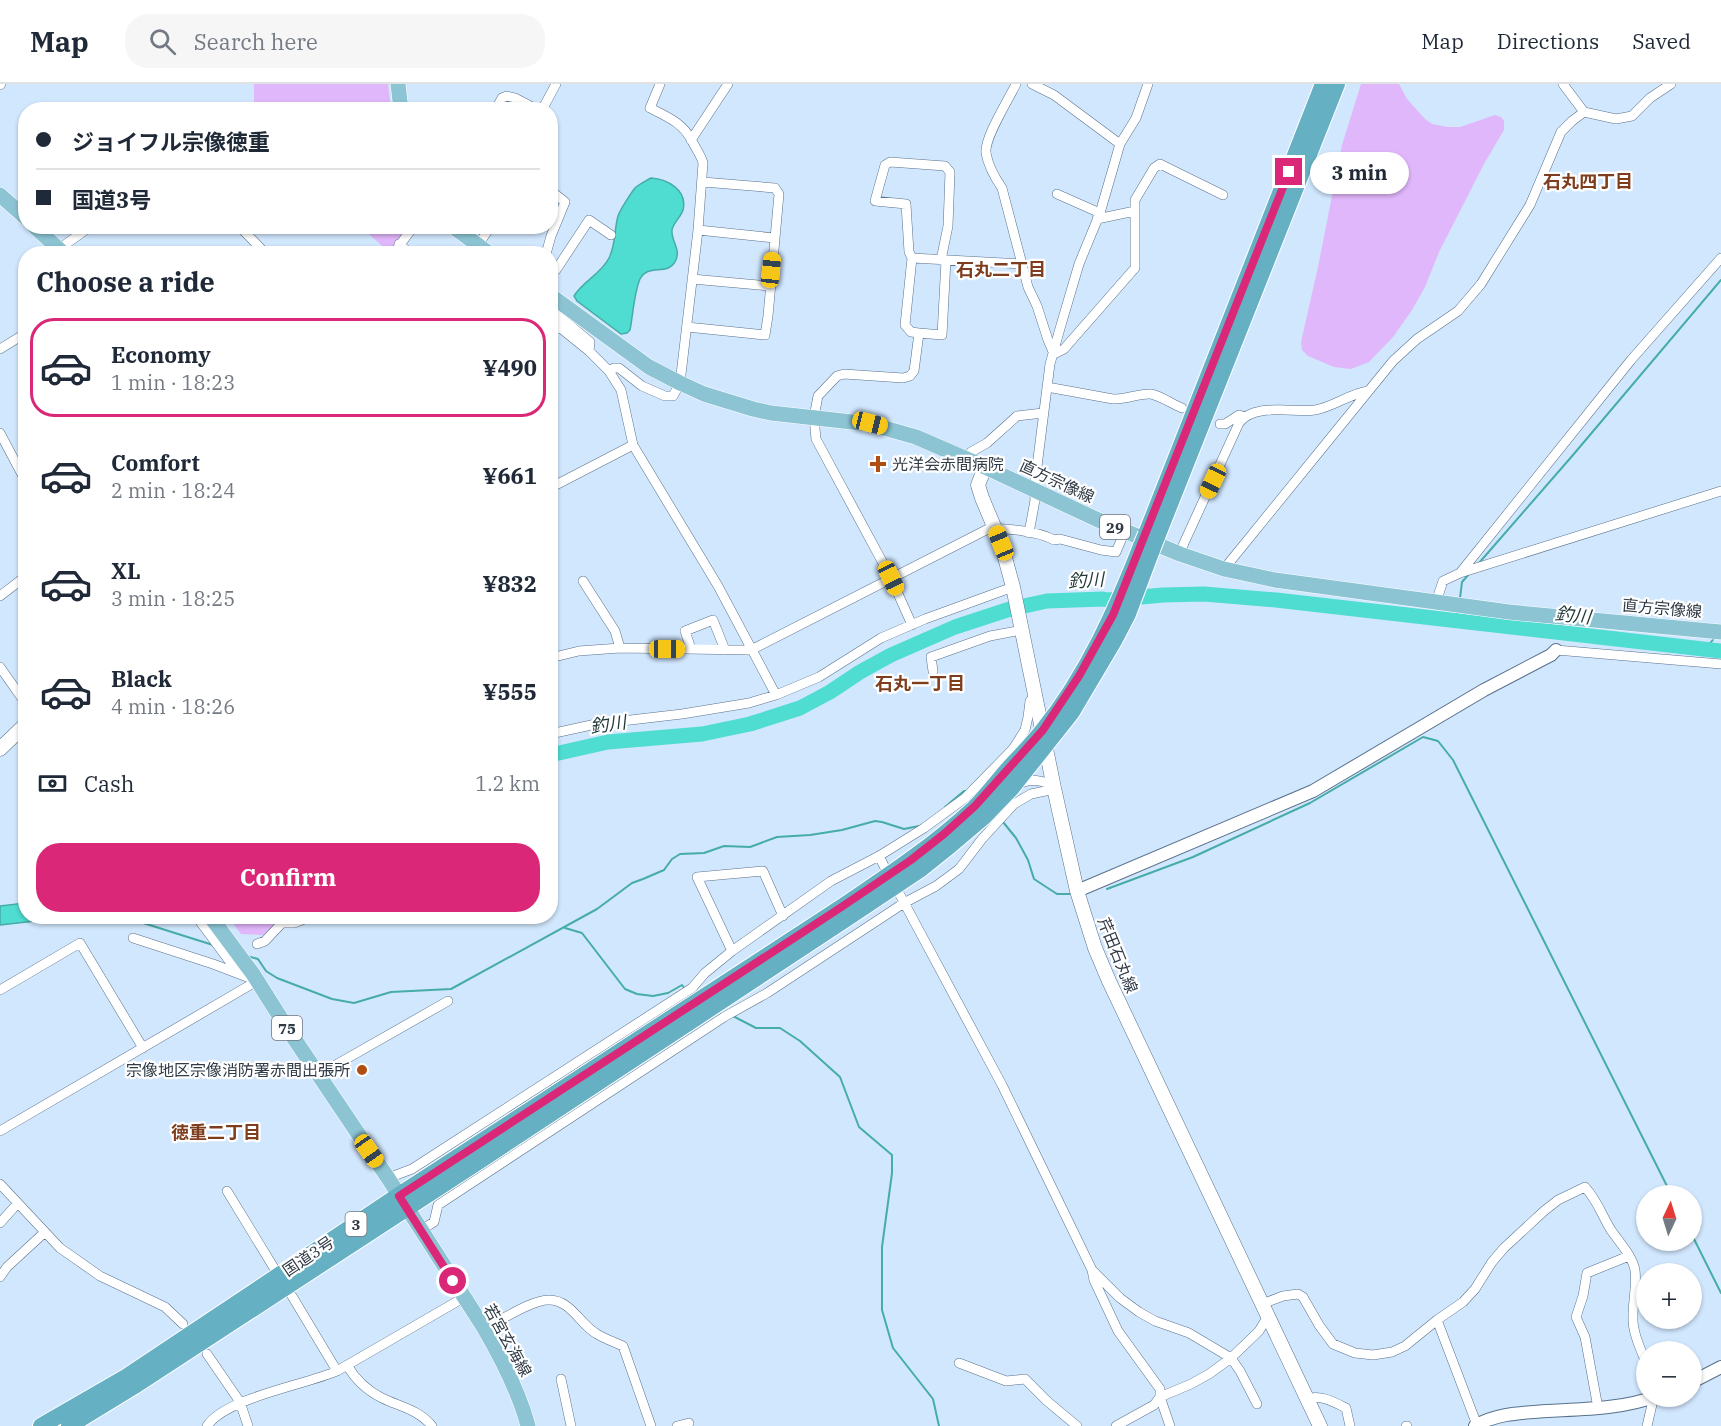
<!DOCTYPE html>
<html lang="en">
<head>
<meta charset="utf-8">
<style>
	body { margin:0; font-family:"IBM Plex Serif","Noto Sans JP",serif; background:#f6f6f7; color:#1f2937; height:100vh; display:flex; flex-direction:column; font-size:22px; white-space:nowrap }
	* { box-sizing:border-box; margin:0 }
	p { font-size:20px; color:#747a83 }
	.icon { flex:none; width:33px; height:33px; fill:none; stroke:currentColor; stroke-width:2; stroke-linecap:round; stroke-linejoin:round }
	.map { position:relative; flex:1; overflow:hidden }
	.side { position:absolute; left:18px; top:162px; width:540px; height:678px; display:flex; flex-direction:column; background:#fff; border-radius:24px; box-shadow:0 2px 4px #0004 }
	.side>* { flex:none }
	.guide { position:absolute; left:18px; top:18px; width:540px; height:132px; border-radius:24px; box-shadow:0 2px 4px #0004; display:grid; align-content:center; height:132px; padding:0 18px; background:#fff }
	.needle { width:39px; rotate:4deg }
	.controls { position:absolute; left:1636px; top:1101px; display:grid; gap:12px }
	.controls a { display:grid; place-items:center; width:66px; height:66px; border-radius:50%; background:#fff; box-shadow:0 2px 4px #0004; font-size:30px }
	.end { position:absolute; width:27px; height:27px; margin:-14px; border:8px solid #db2777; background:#fff; box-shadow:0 0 0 3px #fff }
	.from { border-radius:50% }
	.bubble { position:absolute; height:42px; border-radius:21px; background:#fff; box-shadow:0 2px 4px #0004; font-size:20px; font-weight:800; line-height:42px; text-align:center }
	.car { position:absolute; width:18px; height:36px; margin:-18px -9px; border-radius:8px; box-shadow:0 0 4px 2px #0007; background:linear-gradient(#f5c518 24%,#345 0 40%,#f5c518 0 76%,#345 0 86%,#f5c518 0) }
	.guide b { display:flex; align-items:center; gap:21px; height:57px; font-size:22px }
	.guide b+b { border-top:2px solid #e0e1e3 }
	.guide i { width:15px; height:15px; background:#1f2937 }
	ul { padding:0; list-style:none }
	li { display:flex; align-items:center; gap:18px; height:99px; margin:0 12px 9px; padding:0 6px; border:3px solid transparent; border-radius:24px }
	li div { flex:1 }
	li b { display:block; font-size:22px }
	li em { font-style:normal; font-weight:800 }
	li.active { border-color:#db2777 }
	li>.icon { width:54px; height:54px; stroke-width:1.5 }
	h2 { padding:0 18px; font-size:27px; line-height:72px }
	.pay { display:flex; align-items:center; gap:15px; height:66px; padding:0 18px; font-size:22px }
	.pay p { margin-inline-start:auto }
	.primary-button { display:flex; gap:12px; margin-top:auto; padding:12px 18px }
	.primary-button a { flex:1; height:69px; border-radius:24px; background:#db2777; color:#fff; font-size:24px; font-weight:800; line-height:69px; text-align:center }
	header { display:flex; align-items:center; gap:36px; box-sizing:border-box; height:84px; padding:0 30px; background:#fff; border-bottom:2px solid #e0e1e3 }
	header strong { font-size:28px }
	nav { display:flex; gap:33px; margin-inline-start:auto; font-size:21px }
	.search { width:420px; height:54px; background:#f6f6f7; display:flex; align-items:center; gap:15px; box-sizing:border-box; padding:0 21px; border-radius:24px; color:#747a83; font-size:22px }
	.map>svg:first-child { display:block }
	.green { fill:#e1b7fb }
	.water { fill:#4fdcd1; stroke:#46aca7; stroke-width:1.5 }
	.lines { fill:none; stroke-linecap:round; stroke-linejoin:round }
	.stream { stroke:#46aca7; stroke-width:2 }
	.river { stroke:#4fdcd1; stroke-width:15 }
	.minor-casing { stroke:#59718b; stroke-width:10 }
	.tertiary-casing { stroke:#59718b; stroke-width:14 }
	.secondary-casing { stroke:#59718b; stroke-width:15 }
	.primary-casing { stroke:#fff; stroke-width:16 }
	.trunk-casing { stroke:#fff; stroke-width:18 }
	.minor { stroke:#fff; stroke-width:9 }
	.tertiary { stroke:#fff; stroke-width:12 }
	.secondary { stroke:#fff; stroke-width:14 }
	.primary { stroke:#8cc4d3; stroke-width:15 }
	.trunk { stroke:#66b0c4; stroke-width:16 }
	.trunk-bridge-casing { stroke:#fff; stroke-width:18; stroke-linecap:butt }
	.trunk-bridge { stroke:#66b0c4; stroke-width:16 }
	.route { stroke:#db2777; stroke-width:8 }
	.poi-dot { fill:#af4d12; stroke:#fff; stroke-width:2 }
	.labels { text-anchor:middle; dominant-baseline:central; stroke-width:4.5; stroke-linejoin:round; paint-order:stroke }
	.shield { fill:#fff; stroke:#6e767e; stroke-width:1.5 }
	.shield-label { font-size:15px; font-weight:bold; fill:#303b46 }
	.poi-label { font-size:16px; fill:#303b46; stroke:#fff; text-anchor:start }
	.street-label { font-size:16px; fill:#303b46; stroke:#fff }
	.neighbourhood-label { font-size:18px; font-weight:bold; fill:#7e3d1d; stroke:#fff }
	.water-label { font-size:18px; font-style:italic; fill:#233b38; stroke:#fff }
</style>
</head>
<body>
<header>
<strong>Map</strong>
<div class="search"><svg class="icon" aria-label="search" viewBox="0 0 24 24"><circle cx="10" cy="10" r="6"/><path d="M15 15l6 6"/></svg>Search here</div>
<nav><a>Map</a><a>Directions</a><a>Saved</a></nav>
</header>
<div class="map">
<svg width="1721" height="1342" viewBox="0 0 1721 1342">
	<rect width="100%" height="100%" fill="#d1e7fe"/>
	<path class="green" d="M254,0H388L391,25H254Z
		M1361,0H1399L1407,15L1425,35L1432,40L1448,43H1460L1495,31L1501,33L1504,37V46L1484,80L1439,168L1425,203L1412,226L1393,253L1369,278L1351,285L1334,283L1308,272L1302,266L1301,258L1318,183L1342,61Z
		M361,143H408L389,168Z
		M228,833H286L263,851L241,850Z"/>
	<path class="water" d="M651,94C667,95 688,106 683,126C681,133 673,139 672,146C671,158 682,165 675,178C667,192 648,179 640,195C634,209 633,231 630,246L627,249L621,250L577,217L574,212C583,197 601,190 609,174C616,160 614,146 618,132C620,126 631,109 635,104C639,100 646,97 651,94Z
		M25,819L26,832L71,833L0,841V822Z"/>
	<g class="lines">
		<path class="stream" d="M1479,479L1573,371L1721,196
			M1460,514L1462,498L1469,490
			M1456,538L1458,526
			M1705,566L1715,553
			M945,723L964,707H967
			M1003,738L1016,754L1028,776L1034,795L1057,810H1072
			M1107,805L1193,773L1310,719L1423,653L1438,657L1453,676L1672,1112
			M121,832L213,861
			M565,844L582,849L625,905L637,910L653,912L668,909L682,901L686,906
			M247,872L258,875L266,887L277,894L332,915L354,919L391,908L451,905L597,825L632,799L643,795L664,786L672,775L680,770L704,769L724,762L750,763L777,753L810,751L842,746L875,737L882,738L904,745L919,742
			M733,932L756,944H780L800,957L840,993L859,1043L892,1071V1089L882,1163V1226L893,1264L933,1315L939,1342
			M1692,1151L1721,1209"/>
		<path class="river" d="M550,671L608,658L702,650L750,640L800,624L830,608L860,588L891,571L955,543L1010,525L1047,517L1103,515L1108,516L1163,511L1204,510L1276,516L1721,567"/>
		<defs>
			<path id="minor" d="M1016,0C1009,15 984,54 986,69C988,81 995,94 1002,104L1028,203L1037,222L1048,256L1054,270
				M1032,0L1054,11L1120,60
				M1563,0L1584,28
				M0,1L1,0
				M495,26L502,14L507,12L515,14L538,26
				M542,26L556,0
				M691,56L728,0
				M1057,110L1100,129
				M1097,135L1135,127
				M239,142L266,170
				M698,146L775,154
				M399,160L411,170
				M478,161L491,142
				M59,165L91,142
				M393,170L414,142
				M546,170L551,152L565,118L550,106
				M912,174L1022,180
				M550,186H556L589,136L611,151
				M692,195L770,202
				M563,220L558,231L590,258L589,267
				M687,243L765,251L768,232L779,110L775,104L703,98
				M919,249L911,248L905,241L912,174L909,168L906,120L875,117L885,81L890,78L945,82L950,88L948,142L941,176
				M550,251L558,242L589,267L609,287L621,306L633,361L718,502L776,611
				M0,265L26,249
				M1054,270L1064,265L1135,184V116L1154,84L1160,80L1223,111
				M609,287L614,284H619L642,302L665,312H673L680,299L698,146L703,79C701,71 696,65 692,57C683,39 668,33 650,24L660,0
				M1047,303L1113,315C1126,316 1139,309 1151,310C1161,312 1172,320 1182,324
				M1220,340H1225L1239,331L1244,333
				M0,349L26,398
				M968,376L971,368L987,359L1017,332L1043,329
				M550,404L633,361
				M1029,449L1035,416L1034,406L1050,280L1061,241L1079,180L1100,129L1120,60L1136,34L1148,0
				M1180,470L1184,459L1239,339C1254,318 1294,329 1315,326C1333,323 1349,310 1368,307
				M1224,485L1393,277L1417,255L1458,227L1481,200L1530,121L1561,48L1572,37L1584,28L1616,35L1632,32L1650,14L1671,0
				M1460,489L1631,276L1721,174
				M583,497L615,547L620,564
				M0,512L26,492
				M1436,518L1443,497L1460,489L1721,407
				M912,541L891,494L816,355L814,333L818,312L837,292L844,290L903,294L910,292L914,287L919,249L942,251L946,176
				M691,565L685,547L713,536L725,566
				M1556,566L1721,580
				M550,574L579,567L620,564L751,566L988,445C1006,444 1038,447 1054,456L1060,455L1101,466L1116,468L1125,447
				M0,583L26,620
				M933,587L931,573L990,552L1022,546
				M550,650L596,640L682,630L749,619L776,611L819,593L881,554L925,535L1013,503
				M1017,701C1028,694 1045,695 1054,704
				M879,772L886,786
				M900,811L1002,1001L1092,1186L1094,1196L1118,1247L1160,1305V1313L1170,1342
				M196,832L239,890
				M133,854L213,880L255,896
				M257,860L265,857L282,839H294L312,832
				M732,867L697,793L763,787L783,832
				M0,906L80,859L143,964
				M318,991L448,917
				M0,1047L257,897
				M388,1094L412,1085L692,904L705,889L732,867L831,797L879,772L924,744L965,714L1013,665L1025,646L1028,633L1030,617L1036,611
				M0,1100L60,1164L100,1192L165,1223L183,1240
				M227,1107L274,1184
				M0,1139L18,1119
				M421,1146L434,1138L438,1121L724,933L767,909L904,819L936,802L959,785L982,755L1014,720L1031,710L1050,706L1054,704
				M1092,1186L1120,1214L1139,1228L1155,1237L1189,1249L1231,1274L1240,1287L1257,1320
				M0,1193L7,1183L45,1148
				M292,1212L337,1287
				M1262,1220L1283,1212L1298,1210L1303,1213L1319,1241L1333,1260L1355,1269L1373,1271L1392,1268L1405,1262L1437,1236L1463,1218L1475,1205L1492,1178L1504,1164L1544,1127L1558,1116L1585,1103C1599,1119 1601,1130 1611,1146C1619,1158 1632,1171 1635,1186C1637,1202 1633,1216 1633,1232C1632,1248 1641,1266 1647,1281
				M1437,1236L1477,1341
				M484,1244C500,1237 532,1216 548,1216C571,1215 580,1241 597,1250C605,1255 614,1258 623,1262L651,1342
				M207,1270L240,1318L248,1342
				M959,1279L1006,1297L1025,1295L1047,1317L1077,1342
				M347,1281C355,1295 368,1307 382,1314C401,1323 419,1326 432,1342
				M561,1295L571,1342
				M1307,1315C1320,1310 1334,1318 1346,1324L1350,1342
				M1598,1324L1585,1253L1576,1233L1583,1212L1587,1189L1629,1172
				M207,1342C225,1314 305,1301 337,1287L463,1214
				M677,1342L689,1339
				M1116,1342L1154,1321L1160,1313L1191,1300L1209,1290L1231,1274L1259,1247L1268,1232
				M1406,1342H1407
				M1647,1342L1654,1312"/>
			<path id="tertiary" d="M1077,807L1313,707L1484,606L1551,571L1556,566
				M1692,1298L1721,1283
				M1475,1342C1497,1329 1523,1329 1547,1327C1585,1325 1622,1325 1657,1312"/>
			<path id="secondary" d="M985,383L978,401L982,414L1001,459L1013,503L1054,704L1077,807L1095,864L1109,897L1320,1342
				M0,665L26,640"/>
			<path id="primary" d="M398,0L401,26
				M0,111L26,134
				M34,142L64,170
				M452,142L490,170
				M550,211L649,283L680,299L704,310L753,325L771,329L870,340L916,353L985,383L1096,435L1180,470L1224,485L1275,496L1509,528L1721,548
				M210,832L253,890L287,944L388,1094L484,1244C502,1275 519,1308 528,1342"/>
			<path id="trunk" d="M1146,450L1323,0
				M1157,453L1337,0
				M41,1342L126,1293L399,1111L843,822C889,791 934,761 974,724C986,712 996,699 1007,686C1019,673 1032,660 1043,646C1087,591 1116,526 1141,462
				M69,1342L133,1303L478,1078L846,835L921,785L951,761L984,733L1011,705L1072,628L1114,557L1128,530L1152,466"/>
		</defs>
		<use href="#minor" class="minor-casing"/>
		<use href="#tertiary" class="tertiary-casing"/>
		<use href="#secondary" class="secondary-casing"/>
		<use href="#primary" class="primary-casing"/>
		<use href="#trunk" class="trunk-casing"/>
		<use href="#minor" class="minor"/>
		<use href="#tertiary" class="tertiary"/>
		<use href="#secondary" class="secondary"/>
		<use href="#primary" class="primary"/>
		<use href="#trunk" class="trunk"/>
		<defs>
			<path id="trunk-bridge" d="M1141,462L1146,450
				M1152,466L1157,453"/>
		</defs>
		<use href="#trunk-bridge" class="trunk-bridge-casing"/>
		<use href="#trunk-bridge" class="trunk-bridge"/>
	</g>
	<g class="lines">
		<path class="route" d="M453,1197L399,1112L843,822L911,776L944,750L975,722L1043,646L1079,592L1113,531L1289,88"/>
	</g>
	<g class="poi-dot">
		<path d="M875 371h6v6h6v6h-6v6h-6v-6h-6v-6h6z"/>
		<circle cx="362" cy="986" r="6"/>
	</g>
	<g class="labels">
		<g class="shield">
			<rect x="1100" y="431" width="30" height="24" rx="4.5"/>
			<rect x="272" y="932" width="30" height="24" rx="4.5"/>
			<rect x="345.5" y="1128" width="21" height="24" rx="4.5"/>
		</g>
		<g class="shield-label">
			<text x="1115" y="443">29</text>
			<text x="287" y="944">75</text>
			<text x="356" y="1140">3</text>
		</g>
		<g class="poi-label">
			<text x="892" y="380">光洋会赤間病院</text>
			<text x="350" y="986" text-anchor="end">宗像地区宗像消防署赤間出張所</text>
		</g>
		<g class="street-label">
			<text transform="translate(1057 397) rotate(25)">直方宗像線</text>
			<text transform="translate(1662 524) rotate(5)">直方宗像線</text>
			<text transform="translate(1118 871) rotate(68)">芹田石丸線</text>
			<text transform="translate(308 1172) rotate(-34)">国道3号</text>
			<text transform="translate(508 1256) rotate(61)">若宮玄海線</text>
		</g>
		<g class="neighbourhood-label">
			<text x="1588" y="97">石丸四丁目</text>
			<text x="1001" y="185">石丸二丁目</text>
			<text x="920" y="599">石丸一丁目</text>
			<text x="216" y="1048">徳重二丁目</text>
		</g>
		<g class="water-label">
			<text transform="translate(1086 496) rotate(-3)">釣川</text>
			<text transform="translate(1573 531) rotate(6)">釣川</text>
			<text transform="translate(608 640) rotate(-8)">釣川</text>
		</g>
	</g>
</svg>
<div class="controls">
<a><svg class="needle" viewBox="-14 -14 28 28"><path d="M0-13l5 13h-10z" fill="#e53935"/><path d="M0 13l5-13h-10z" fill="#747a83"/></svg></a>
<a>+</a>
<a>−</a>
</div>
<i class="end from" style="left:453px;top:1197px"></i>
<i class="end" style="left:1289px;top:88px"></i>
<div class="bubble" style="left:1310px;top:68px;width:99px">3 min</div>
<i class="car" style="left:771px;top:186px;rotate:6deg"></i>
<i class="car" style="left:870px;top:339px;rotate:104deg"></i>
<i class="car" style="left:1213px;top:397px;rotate:205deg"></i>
<i class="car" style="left:1001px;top:459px;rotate:338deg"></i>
<i class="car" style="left:891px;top:494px;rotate:155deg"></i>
<i class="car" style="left:667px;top:565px;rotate:90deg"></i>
<i class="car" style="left:369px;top:1067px;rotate:145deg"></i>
<div class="guide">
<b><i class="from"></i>ジョイフル宗像徳重</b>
<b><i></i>国道3号</b>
</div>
<section class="side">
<h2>Choose a ride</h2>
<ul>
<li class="active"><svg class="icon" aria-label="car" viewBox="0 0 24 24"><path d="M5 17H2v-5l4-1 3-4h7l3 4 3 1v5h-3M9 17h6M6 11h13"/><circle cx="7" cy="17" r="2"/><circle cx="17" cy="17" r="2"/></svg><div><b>Economy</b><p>1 min · 18:23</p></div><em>¥490</em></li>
<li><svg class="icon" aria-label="car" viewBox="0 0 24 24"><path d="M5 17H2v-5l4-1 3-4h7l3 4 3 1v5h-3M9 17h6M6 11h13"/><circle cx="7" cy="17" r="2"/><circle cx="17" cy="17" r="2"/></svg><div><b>Comfort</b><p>2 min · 18:24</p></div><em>¥661</em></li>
<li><svg class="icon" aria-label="car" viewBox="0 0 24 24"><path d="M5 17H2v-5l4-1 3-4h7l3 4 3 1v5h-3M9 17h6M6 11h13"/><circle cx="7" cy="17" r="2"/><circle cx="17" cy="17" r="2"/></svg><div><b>XL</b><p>3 min · 18:25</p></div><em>¥832</em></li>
<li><svg class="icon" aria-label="car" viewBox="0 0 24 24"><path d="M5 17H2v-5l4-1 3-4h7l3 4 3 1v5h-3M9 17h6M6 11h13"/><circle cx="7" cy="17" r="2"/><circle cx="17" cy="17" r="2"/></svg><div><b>Black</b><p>4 min · 18:26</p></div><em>¥555</em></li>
</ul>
<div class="pay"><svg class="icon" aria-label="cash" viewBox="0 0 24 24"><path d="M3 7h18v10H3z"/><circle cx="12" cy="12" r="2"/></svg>Cash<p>1.2 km</p></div>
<div class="primary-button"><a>Confirm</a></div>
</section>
</div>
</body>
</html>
